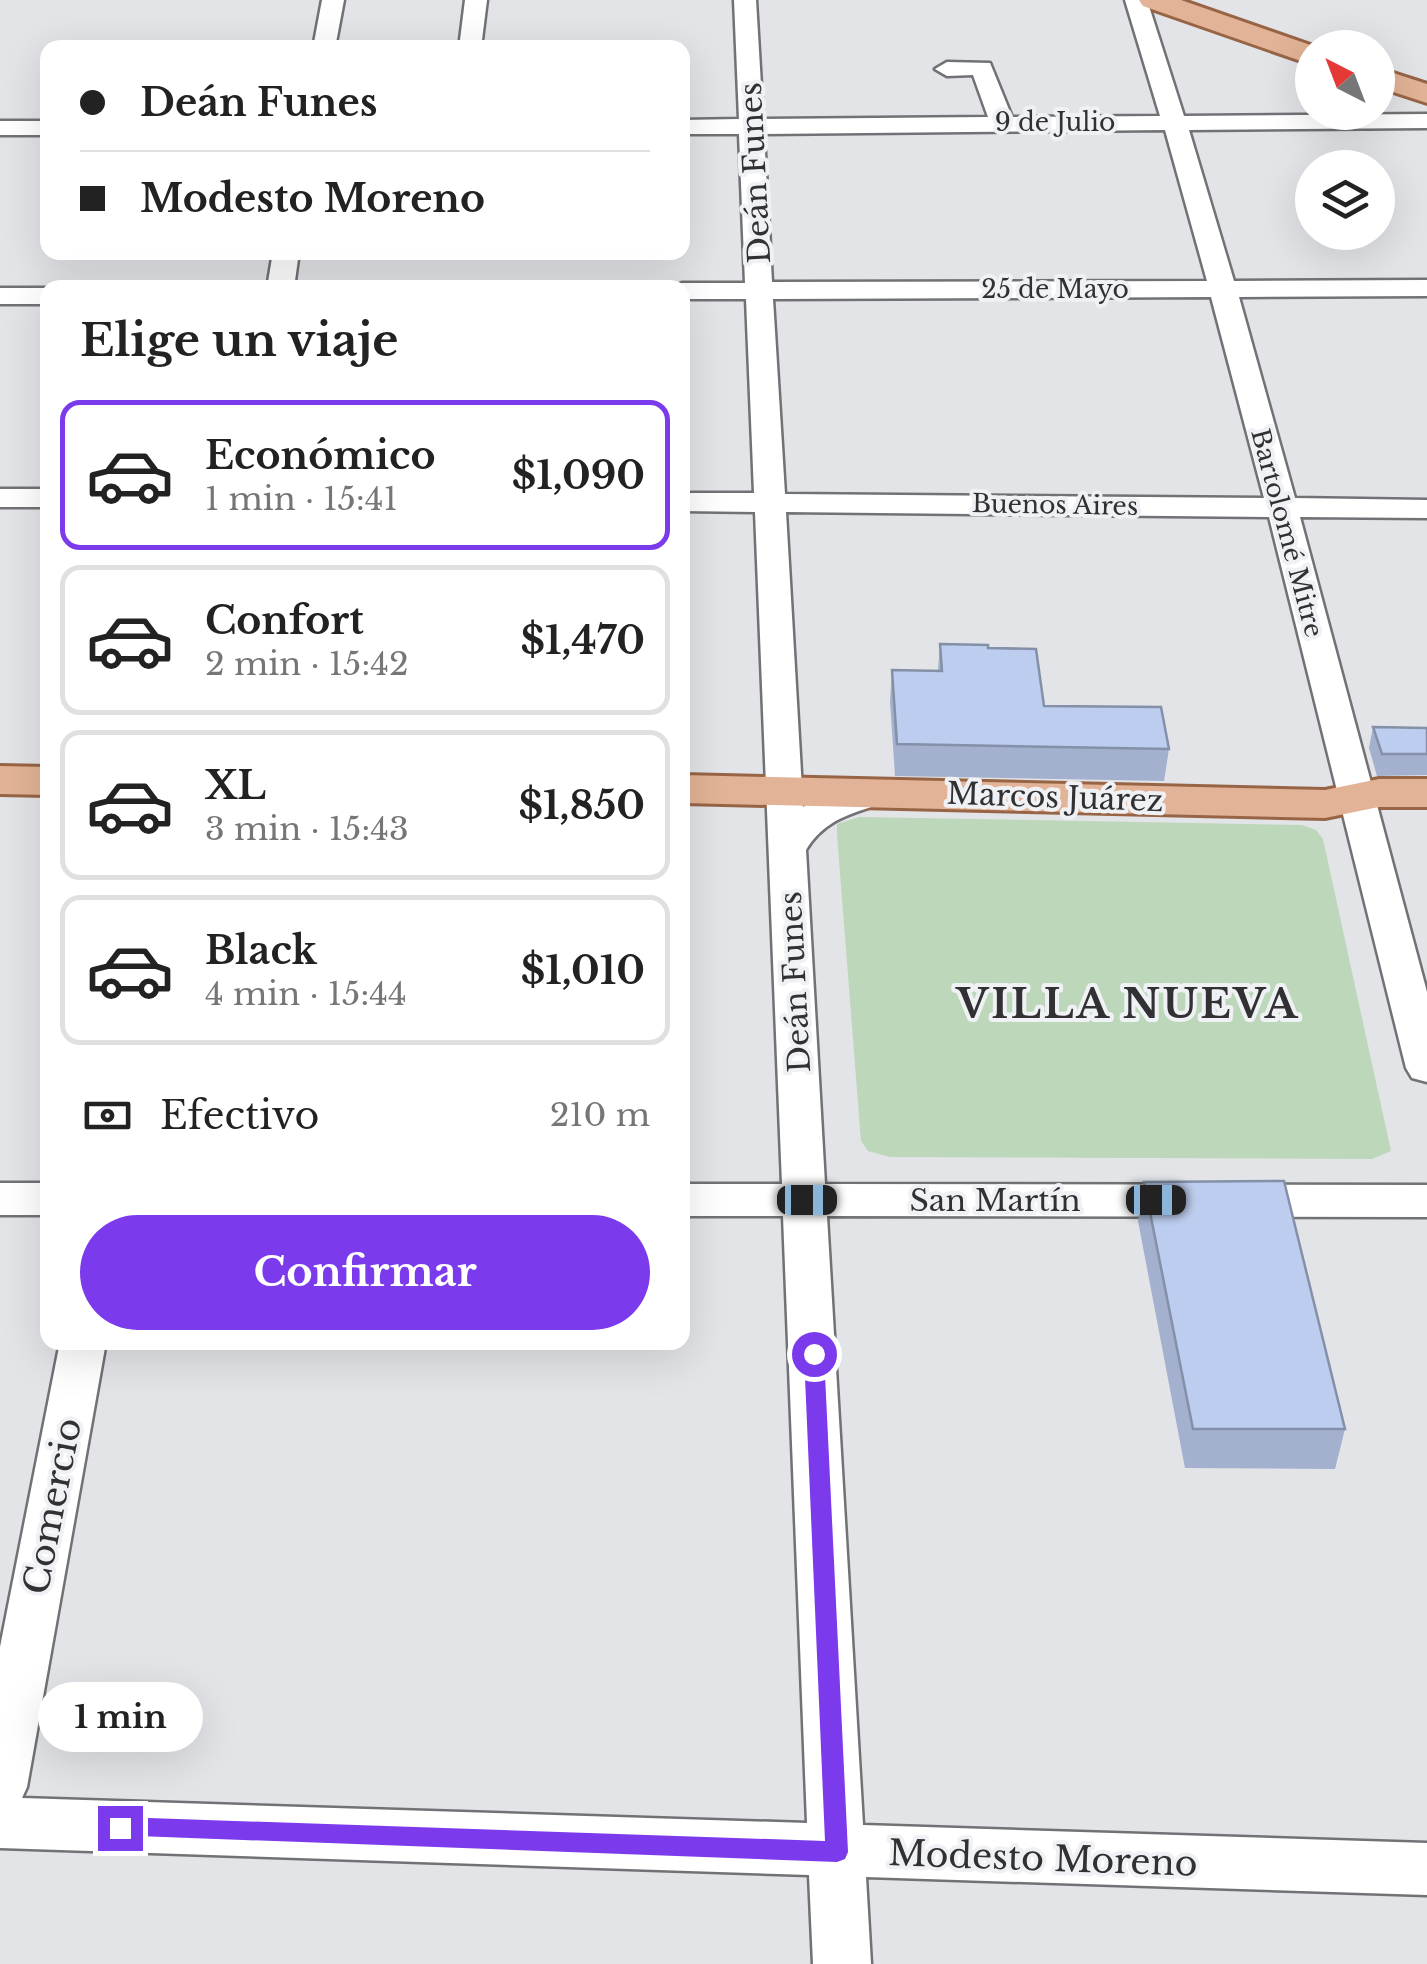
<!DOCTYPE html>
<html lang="es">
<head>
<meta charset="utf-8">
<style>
	body { margin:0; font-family:"Libre Baskerville",serif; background:#f2f2f2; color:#222; height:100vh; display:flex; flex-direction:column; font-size:38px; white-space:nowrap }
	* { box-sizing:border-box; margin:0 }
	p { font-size:32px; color:#767676 }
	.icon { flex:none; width:55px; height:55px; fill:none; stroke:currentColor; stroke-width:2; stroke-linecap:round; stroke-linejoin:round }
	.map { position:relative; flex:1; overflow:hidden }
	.details { position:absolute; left:40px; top:280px; width:650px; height:1070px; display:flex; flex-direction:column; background:#fff; border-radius:20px; box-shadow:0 10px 40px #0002 }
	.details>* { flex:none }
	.banner { position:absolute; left:40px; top:40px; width:650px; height:220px; border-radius:20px; box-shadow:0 10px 40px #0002; display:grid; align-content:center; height:220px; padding:0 40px; background:#fff }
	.needle { width:65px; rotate:318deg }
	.controls { position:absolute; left:1295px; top:30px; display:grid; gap:20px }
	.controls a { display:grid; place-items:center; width:100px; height:100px; border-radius:50%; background:#fff; box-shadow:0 10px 40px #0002; font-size:50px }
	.end { position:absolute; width:45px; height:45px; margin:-22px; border:12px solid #7c3aed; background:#fff; box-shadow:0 0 0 5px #fff }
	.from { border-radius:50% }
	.bubble { position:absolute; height:70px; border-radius:35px; background:#fff; box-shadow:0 10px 40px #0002; font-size:32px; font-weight:700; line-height:70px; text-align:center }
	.car { position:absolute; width:30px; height:60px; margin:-30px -15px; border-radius:12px; box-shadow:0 0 8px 2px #0007; background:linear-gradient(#222 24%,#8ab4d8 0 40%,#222 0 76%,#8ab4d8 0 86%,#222 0) }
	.banner b { display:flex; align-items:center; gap:35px; height:95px; font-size:38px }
	.banner b+b { border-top:2px solid #e0e0e0 }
	.banner i { width:25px; height:25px; background:#222 }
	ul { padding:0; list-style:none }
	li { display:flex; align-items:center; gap:30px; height:150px; margin:0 20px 15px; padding:0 20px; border:5px solid #e0e0e0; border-radius:20px }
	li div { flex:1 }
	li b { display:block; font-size:38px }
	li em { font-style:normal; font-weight:700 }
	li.active { border-color:#7c3aed }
	li>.icon { width:90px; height:90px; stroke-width:1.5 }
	h2 { padding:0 40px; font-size:45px; line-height:120px }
	.pay { display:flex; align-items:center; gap:25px; height:110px; padding:0 40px; font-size:38px }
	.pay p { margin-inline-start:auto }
	.action { display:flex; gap:20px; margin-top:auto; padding:20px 40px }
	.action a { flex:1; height:115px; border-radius:60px; background:#7c3aed; color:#fff; font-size:40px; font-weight:700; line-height:115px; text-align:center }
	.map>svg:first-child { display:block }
	.green { fill:#bdd7ba }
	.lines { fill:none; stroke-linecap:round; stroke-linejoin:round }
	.minor-casing { stroke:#717275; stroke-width:5 }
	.major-casing { stroke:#986446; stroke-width:6 }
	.minor { fill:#fff; fill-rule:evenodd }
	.major { fill:#e2b396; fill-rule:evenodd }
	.wall { fill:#a3b0ce }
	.building { fill:#bdcdef; stroke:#8490a7; stroke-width:2.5 }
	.route { fill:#7c3aed }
	.labels { text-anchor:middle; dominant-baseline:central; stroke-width:8; stroke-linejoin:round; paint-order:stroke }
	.far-street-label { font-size:25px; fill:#313133; stroke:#eff1f4 }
	.street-label { font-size:30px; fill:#313133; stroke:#eff1f4 }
	.near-street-label { font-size:35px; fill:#313133; stroke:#eff1f4 }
	.district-label { font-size:40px; font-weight:bold; letter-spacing:2.5px; fill:#313133; stroke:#eff1f4 }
</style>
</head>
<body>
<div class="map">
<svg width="1427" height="1964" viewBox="0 0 1427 1964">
	<rect width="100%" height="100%" fill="#e2e4e7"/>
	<path class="green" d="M859,817L1302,825L1316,830L1323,839L1391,1151L1372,1159L890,1157L868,1151L861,1141L837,835V824Z"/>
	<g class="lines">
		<defs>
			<path id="minor" d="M322,0H344L335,48H313Z
				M465,0H487L481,48H459Z
				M734,0H756L763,119L988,117L973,75L947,76L935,69L947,62L990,63L1012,117L1160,116L1125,0H1147L1184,116L1427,114V128L1189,130L1234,281L1427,280V296L1239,297L1295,498L1427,500V518L1300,517L1427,992V1082L1412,1078L1406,1068L1269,517L786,512L803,807C827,792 864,777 892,784L897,792C883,813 833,805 806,850L825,1184L1427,1185V1217L827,1216L863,1825L1427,1843V1895L866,1877L871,1964H813L809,1875L0,1848V1647L60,1342H106L27,1787L22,1798L807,1823L783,1216H682V1184H782L755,512L682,511V493H754L746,299H682V288H671L682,283H745L739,134H682V120L739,119ZM1165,130L1207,281L772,282L764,134ZM1211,297L1264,498L785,494L773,299Z
				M0,121H48V135H0Z
				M273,252H299L294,288H267Z
				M0,288H48V304H0Z
				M0,489H48V507H0Z
				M0,1183H48V1215H0Z"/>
			<path id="major" d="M1139,0H1181L1319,48H1312V64L1301,61L1143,6Z
				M1378,68L1427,84V103L1378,87Z
				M0,766L48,767V795L0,794Z
				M682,775L1325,790L1379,779H1427V807H1379L1325,818L682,803Z"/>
		</defs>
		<use href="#minor" class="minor-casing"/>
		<use href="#major" class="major-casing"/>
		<use href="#minor" class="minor"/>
		<use href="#major" class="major"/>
	</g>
	<path class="wall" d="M940,644L988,648L1044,706L1169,749L1164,781L895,776L890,701L892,670H938Z
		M1373,727L1427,728V775L1377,776L1369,748Z
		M1144,1182L1345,1429L1335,1469L1185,1468L1138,1221Z"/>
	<path class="building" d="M940,644L988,645V648L1036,649L1044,706L1161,707L1169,749L897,744L892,670L942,671Z
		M1373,727L1427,728V754H1382Z
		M1284,1181L1345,1429H1193L1144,1182Z"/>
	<path class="route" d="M814,1346L824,1354L848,1852L845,1859L837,1862L111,1835L108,1828L111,1820L120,1817L825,1841L804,1354Z"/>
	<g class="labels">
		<g class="far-street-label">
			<text x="1055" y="122">9 de Julio</text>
			<text x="1055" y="289">25 de Mayo</text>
			<text transform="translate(1055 505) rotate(1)">Buenos Aires</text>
			<text transform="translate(1287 533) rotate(75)">Bartolomé Mitre</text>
		</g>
		<g class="street-label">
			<text transform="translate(755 173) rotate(-93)">Deán Funes</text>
			<text transform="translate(1055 797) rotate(2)">Marcos Juárez</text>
			<text transform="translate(795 982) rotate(-93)">Deán Funes</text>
			<text x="995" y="1200">San Martín</text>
		</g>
		<g class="near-street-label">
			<text transform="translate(52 1506) rotate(-79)">Comercio</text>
			<text transform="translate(1043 1858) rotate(2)">Modesto Moreno</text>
		</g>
		<g class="district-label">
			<text x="1128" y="1004">VILLA NUEVA</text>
		</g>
	</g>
</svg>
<div class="controls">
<a><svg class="needle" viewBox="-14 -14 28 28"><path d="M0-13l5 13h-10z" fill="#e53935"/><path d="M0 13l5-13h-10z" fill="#767676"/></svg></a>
<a><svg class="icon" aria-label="layers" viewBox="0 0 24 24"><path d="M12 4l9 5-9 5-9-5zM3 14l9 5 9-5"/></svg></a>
</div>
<i class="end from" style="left:814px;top:1354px"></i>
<i class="end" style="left:120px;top:1828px"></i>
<div class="bubble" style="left:38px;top:1682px;width:165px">1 min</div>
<i class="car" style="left:807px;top:1200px;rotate:90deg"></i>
<i class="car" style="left:1156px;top:1200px;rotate:90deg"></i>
<div class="banner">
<b><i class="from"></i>Deán Funes</b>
<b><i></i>Modesto Moreno</b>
</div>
<section class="details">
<h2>Elige un viaje</h2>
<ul>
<li class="active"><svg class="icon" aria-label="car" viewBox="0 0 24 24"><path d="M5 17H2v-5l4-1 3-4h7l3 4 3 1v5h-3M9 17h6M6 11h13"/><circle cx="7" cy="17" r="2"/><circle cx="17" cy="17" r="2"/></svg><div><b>Económico</b><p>1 min · 15:41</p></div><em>$1,090</em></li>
<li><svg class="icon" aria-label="car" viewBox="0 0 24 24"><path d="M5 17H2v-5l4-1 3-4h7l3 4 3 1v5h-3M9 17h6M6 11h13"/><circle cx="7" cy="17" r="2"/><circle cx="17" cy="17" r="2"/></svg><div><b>Confort</b><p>2 min · 15:42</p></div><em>$1,470</em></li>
<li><svg class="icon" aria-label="car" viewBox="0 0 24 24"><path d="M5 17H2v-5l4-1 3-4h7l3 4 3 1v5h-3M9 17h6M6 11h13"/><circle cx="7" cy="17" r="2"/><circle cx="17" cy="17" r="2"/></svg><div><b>XL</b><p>3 min · 15:43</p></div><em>$1,850</em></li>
<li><svg class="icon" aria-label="car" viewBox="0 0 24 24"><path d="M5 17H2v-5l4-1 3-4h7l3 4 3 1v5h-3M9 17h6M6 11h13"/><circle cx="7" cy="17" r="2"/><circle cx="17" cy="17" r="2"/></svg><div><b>Black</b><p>4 min · 15:44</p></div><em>$1,010</em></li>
</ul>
<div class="pay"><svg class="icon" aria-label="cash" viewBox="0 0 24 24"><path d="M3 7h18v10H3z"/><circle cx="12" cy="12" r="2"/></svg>Efectivo<p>210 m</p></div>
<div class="action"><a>Confirmar</a></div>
</section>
</div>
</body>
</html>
